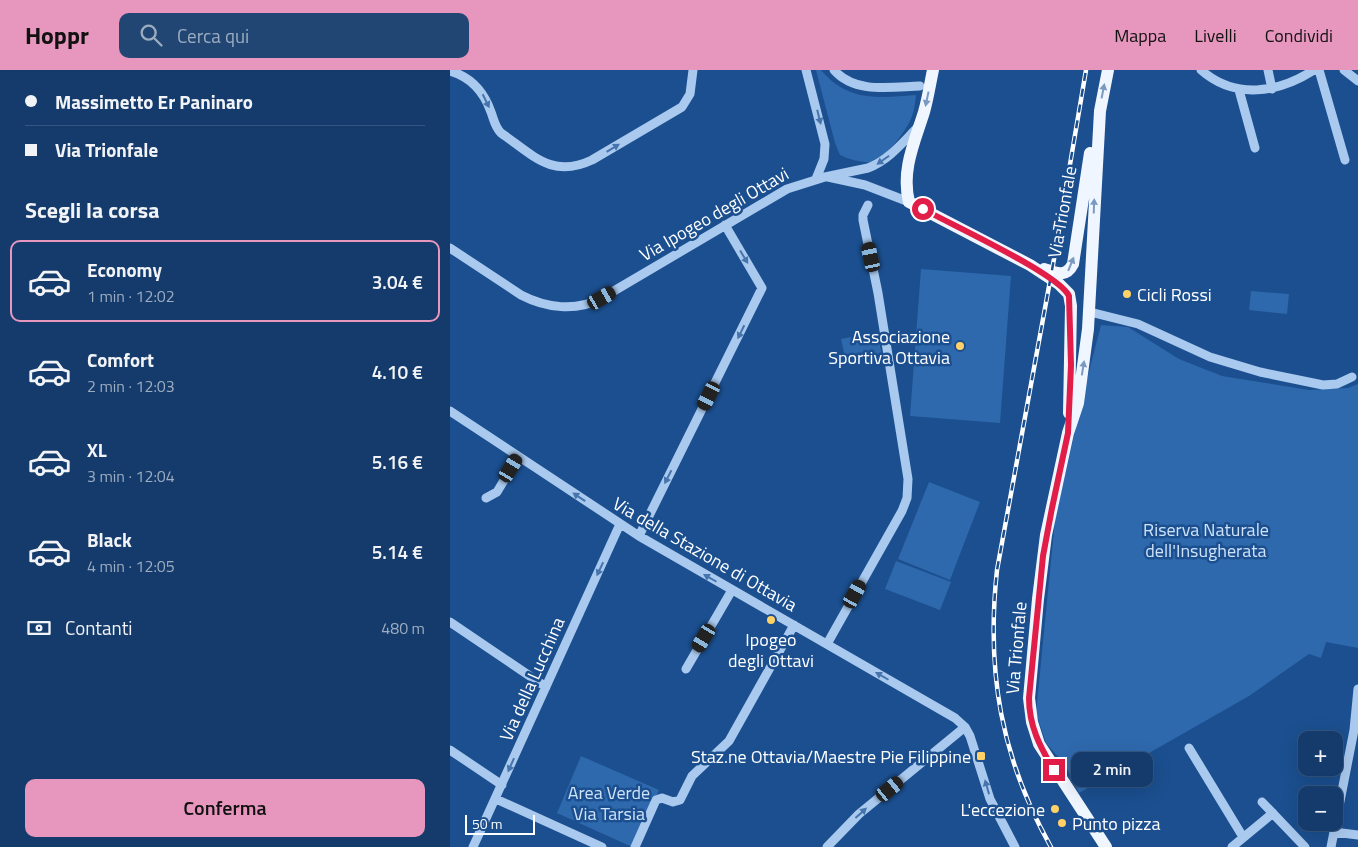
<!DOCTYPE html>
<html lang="it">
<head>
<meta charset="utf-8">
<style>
	body { margin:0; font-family:"Titillium Web",sans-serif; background:#214673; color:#f1f3f6; height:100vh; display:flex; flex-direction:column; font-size:19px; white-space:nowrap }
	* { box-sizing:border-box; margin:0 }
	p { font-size:16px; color:#9dadc1 }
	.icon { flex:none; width:28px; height:28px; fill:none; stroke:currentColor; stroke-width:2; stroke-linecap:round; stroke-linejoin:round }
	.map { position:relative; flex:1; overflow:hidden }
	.drawer { display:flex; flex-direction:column; background:#143b6b; width:450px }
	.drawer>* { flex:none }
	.hud { display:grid; align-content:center; height:110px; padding:0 25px; background:#143b6b }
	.tools { position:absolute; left:848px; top:661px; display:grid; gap:10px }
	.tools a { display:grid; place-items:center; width:45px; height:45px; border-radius:10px; background:#143b6b; box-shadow:0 5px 20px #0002,0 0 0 1px #33557e; font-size:25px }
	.scale { position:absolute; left:15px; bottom:12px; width:70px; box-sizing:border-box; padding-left:5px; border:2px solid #fff; border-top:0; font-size:14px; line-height:18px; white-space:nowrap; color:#fff; -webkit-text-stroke:4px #1b4f8f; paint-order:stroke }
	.end { position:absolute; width:22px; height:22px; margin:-11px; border:6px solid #e11d48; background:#fff; box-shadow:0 0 0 2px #fff }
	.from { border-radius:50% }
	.bubble { position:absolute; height:35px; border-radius:10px; background:#143b6b; box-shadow:0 5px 20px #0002,0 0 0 1px #33557e; font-size:16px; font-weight:600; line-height:35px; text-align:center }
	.car { position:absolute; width:15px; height:30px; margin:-15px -8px; border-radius:6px; box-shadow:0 0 4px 1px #0007; background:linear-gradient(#222 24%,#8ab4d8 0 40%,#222 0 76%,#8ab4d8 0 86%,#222 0) }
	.hud b { display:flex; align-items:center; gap:18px; height:48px; font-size:19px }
	.hud b+b { border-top:1px solid #33557e }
	.hud i { width:12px; height:12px; background:#f1f3f6 }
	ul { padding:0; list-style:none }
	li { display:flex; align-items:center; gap:15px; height:82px; margin:0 10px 8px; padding:0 15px; border:2px solid transparent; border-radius:10px }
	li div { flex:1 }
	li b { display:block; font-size:19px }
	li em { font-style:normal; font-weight:600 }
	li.selected { border-color:#e797bd }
	li>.icon { width:45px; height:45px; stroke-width:1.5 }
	h2 { padding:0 25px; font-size:22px; line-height:60px }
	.pay { display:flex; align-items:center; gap:12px; height:55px; padding:0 25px; font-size:19px }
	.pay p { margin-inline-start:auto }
	.primary-button { display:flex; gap:10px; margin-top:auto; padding:10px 25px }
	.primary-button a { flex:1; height:58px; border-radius:10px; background:#e797bd; color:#111; font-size:20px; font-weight:600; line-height:58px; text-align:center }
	header { display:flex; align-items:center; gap:30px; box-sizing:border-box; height:70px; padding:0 25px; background:#e797bd; color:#111 }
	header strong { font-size:24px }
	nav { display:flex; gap:28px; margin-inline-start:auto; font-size:18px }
	.search { width:350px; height:45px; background:#214673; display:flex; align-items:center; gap:12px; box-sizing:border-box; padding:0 18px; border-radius:10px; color:#9dadc1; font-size:19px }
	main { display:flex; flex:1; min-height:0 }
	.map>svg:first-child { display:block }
	.green { fill:#2e69ad }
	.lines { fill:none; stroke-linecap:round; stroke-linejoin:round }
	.minor { stroke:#a9c9ee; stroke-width:9 }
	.major { stroke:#f0f6ff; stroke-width:12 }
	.rail-casing { stroke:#fff; stroke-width:4.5 }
	.rail { stroke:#1b4f8f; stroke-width:2.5; stroke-dasharray:8; stroke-linecap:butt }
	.oneway { fill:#7b9ac1 }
	.oneway2 { fill:#4674ac }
	.route { stroke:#e11d48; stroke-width:6 }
	.poi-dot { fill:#ffd166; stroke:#1b4f8f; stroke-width:2 }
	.labels { text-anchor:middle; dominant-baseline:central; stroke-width:5; stroke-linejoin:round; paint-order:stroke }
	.street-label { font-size:18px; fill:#fff; stroke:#1b4f8f }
	.poi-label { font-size:18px; fill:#fff; stroke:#1b4f8f; text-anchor:end }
	.park-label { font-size:18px; fill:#cfe3fa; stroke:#1b4f8f }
</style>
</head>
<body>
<header>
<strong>Hoppr</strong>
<div class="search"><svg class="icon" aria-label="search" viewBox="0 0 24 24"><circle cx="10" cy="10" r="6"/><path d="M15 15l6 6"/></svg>Cerca qui</div>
<nav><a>Mappa</a><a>Livelli</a><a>Condividi</a></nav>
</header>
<main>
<section class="drawer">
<div class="hud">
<b><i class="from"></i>Massimetto Er Paninaro</b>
<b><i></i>Via Trionfale</b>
</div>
<h2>Scegli la corsa</h2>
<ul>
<li class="selected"><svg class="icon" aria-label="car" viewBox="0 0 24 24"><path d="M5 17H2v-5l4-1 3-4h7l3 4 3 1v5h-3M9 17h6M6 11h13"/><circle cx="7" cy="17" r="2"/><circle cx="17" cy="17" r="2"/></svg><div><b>Economy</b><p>1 min · 12:02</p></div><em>3.04 €</em></li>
<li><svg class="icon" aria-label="car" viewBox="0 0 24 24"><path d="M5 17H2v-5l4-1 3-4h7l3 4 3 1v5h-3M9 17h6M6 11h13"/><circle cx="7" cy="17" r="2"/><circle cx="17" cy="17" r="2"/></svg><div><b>Comfort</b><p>2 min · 12:03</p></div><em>4.10 €</em></li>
<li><svg class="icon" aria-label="car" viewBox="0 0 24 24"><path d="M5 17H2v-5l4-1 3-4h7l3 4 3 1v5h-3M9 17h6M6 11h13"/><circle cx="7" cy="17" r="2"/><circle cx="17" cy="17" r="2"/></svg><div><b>XL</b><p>3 min · 12:04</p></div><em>5.16 €</em></li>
<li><svg class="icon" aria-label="car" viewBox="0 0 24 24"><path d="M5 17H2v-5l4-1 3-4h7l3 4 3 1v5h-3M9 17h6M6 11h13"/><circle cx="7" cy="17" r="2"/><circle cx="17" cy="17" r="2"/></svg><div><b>Black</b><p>4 min · 12:05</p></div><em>5.14 €</em></li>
</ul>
<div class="pay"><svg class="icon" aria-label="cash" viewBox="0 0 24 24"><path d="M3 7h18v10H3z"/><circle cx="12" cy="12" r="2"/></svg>Contanti<p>480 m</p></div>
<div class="primary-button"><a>Conferma</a></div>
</section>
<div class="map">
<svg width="908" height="777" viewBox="0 0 908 777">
	<rect width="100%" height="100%" fill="#1b4f8f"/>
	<path class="green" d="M366,0H371C398,32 428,28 466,25C465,34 464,43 460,51C454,63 434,91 420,92C412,93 398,89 390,85L385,73Z
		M471,199L561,206L550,353L460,346Z
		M801,221L839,224L837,244L799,240Z
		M651,255L678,257L729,289L772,306L859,320L898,318L908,314V578L876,572L871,588L859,584L799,626L629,723L616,696L596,673L586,643L605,450L634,321Z
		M427,262L432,285L396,292L391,269Z
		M479,412L530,432L500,510L448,489Z
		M446,491L501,512L490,540L435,519Z
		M131,686L209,720L182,777L107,743Z"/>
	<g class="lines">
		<path class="minor" d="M356,0L375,74L374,89L366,109
			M384,0C405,24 441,17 470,16
			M751,0C785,30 828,23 864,0
			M818,0L822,19
			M869,0L895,90
			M894,0L908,11
			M0,1C21,7 34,22 41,42C44,50 45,57 51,63C83,85 102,109 142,90L232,37L240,24L243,0
			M789,20L805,78
			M378,107L415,115L459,132
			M0,178L71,225C96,238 126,242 152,228L337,119L375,107L418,98C439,90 453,72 468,57
			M640,242L688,254L760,287L810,302L873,315L887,314L902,307
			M0,341L189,466L505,648L515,657L520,666L540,729L565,777
			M36,428L47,422L68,387
			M189,466L312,218L275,155
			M0,552L96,617
			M377,574L452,441L457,428L458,409L428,223L413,150V145L418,135
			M236,599L282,520
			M904,660L908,619
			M739,678L793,767
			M0,680L52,715
			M46,729L152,777
			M812,732L855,777
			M884,762L908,765
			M23,777L170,454
			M185,777L206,730L212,728L223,732L230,730L242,706L279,671L344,555
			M377,777L409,744L515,657
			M782,777L823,743
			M881,777L904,660L908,657"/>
		<path class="major" d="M483,0C480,14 478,28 474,42C465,71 451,100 459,132L580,195L609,214L619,224L621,236L619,343
			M594,199C606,203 616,208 623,194L640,83
			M656,777L589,674L582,652L579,628L588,529L596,465L618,363L628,333L638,259L650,41L658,0"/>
		<defs>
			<path id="rail" d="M601,777C551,688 536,602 547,500L604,189L636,0"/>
		</defs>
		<use href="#rail" class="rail-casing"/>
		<use href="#rail" class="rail"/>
	</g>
	<defs><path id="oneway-solid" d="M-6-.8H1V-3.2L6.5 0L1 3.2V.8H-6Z" transform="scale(1.25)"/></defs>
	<g class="oneway">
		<use href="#oneway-solid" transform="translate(653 21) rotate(-79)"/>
		<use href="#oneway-solid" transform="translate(477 29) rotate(102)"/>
		<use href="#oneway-solid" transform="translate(644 136) rotate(-88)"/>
		<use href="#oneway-solid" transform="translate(621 194) rotate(-68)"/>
		<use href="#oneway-solid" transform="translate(633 298) rotate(-81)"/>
	</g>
	<g class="oneway2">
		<use href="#oneway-solid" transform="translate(36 31) rotate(64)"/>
		<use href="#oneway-solid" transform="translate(369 47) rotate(76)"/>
		<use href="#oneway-solid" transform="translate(163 78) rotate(-31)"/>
		<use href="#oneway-solid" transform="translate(433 90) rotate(145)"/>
		<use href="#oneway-solid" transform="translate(294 187) rotate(59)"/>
		<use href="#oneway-solid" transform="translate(291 262) rotate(116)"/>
		<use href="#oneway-solid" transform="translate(218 407) rotate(117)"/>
		<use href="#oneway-solid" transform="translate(129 427) rotate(-146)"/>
		<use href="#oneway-solid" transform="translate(150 499) rotate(115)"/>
		<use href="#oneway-solid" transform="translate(260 508) rotate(-150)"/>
		<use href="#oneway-solid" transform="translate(432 606) rotate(-150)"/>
		<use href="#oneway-solid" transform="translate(61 695) rotate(114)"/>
		<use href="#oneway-solid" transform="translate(537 717) rotate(-106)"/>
		<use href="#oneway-solid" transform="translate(411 743) rotate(-42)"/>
	</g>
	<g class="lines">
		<path class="route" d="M473,139C500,154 609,204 619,226L621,295L618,363L602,438L593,486L579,628C579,656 590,677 604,700"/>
	</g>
	<g class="poi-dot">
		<circle cx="677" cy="224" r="5"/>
		<circle cx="510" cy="276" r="5"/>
		<circle cx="321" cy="550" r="5"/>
		<rect x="526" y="681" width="10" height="10" rx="2.5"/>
		<circle cx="605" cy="739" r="5"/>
		<circle cx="612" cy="753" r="5"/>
	</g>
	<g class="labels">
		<g class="street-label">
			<text transform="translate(612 142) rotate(-80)">Via Trionfale</text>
			<text transform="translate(264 144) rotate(-30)">Via Ipogeo degli Ottavi</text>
			<text transform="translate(255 484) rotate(30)">Via della Stazione di Ottavia</text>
			<text transform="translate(566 578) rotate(-85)">Via Trionfale</text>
			<text transform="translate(82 609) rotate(-66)">Via della Lucchina</text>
		</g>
		<g class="poi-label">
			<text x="687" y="224" text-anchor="start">Cicli Rossi</text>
			<text x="500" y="266">Associazione<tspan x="500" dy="21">Sportiva Ottavia</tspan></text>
			<text x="321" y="569" text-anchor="middle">Ipogeo<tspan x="321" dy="21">degli Ottavi</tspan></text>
			<text x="521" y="686">Staz.ne Ottavia/Maestre Pie Filippine</text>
			<text x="595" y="739">L'eccezione</text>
			<text x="622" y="753" text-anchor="start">Punto pizza</text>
		</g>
		<g class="park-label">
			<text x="756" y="459">Riserva Naturale<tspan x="756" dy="21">dell'Insugherata</tspan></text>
			<text x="159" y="722">Area Verde<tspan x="159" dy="21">Via Tarsia</tspan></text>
		</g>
	</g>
</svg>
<div class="tools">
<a>+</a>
<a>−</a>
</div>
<div class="scale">50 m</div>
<i class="end from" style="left:473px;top:139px"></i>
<i class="end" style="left:604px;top:700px"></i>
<div class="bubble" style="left:621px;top:682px;width:82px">2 min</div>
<i class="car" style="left:421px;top:187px;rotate:348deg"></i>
<i class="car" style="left:152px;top:228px;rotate:60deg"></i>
<i class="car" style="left:259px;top:326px;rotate:207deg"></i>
<i class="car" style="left:61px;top:398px;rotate:31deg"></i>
<i class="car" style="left:405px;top:524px;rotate:29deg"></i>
<i class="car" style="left:254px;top:568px;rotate:211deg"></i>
<i class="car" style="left:440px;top:719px;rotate:51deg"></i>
</div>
</main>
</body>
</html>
